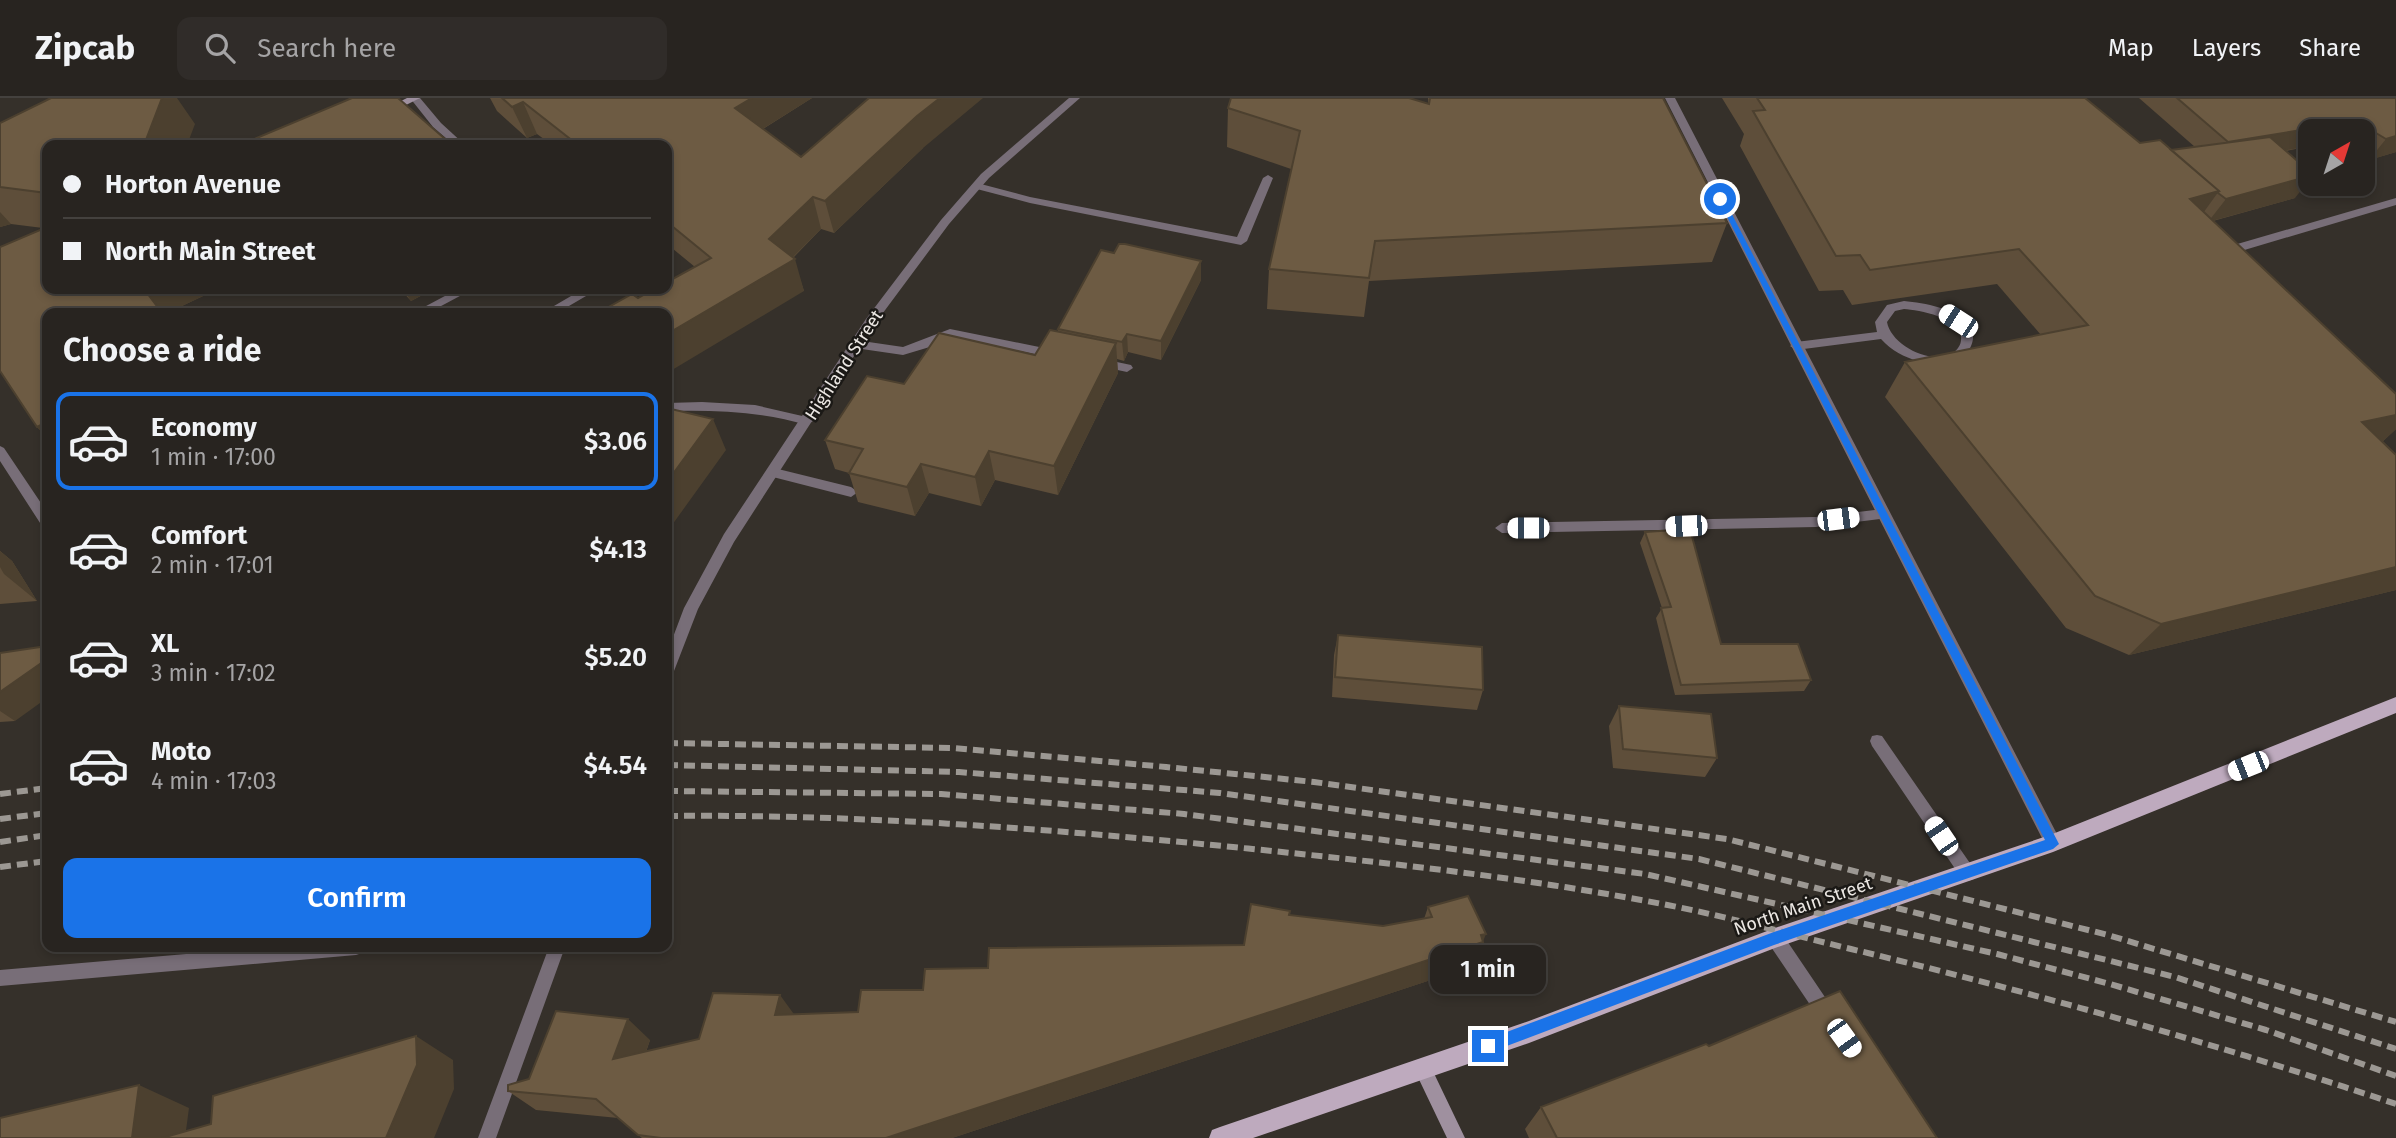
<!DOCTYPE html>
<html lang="en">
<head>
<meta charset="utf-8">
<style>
	body { margin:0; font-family:"Fira Sans",sans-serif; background:#302c29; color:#f1f3f6; height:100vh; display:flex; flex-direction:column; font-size:26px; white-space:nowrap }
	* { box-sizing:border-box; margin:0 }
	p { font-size:23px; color:#a5a4a5 }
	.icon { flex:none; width:38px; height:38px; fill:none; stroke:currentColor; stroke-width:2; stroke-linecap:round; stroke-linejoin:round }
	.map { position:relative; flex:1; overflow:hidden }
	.drawer { position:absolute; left:42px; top:210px; width:630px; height:644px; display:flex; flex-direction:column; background:#282420; border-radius:14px; box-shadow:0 4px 10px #0003,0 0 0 2px #44413e }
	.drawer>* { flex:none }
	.guide { position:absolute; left:42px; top:42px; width:630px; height:154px; border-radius:14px; box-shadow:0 4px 10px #0003,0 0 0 2px #44413e; display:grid; align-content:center; height:154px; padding:0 21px; background:#282420 }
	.needle { width:46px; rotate:39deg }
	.buttons { position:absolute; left:2298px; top:21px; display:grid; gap:14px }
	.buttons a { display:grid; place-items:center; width:77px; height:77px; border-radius:14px; background:#282420; box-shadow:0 4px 10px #0003,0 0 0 2px #44413e; font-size:35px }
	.end { position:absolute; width:32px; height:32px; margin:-16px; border:9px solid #1a73e8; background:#fff; box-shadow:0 0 0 4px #fff }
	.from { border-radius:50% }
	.bubble { position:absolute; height:49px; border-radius:14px; background:#282420; box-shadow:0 4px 10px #0003,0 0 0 2px #44413e; font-size:23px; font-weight:600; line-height:49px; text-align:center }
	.car { position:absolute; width:21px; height:42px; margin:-21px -10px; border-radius:9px; box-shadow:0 0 5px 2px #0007; background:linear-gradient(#fff 24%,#345 0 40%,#fff 0 76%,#345 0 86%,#fff 0) }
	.guide b { display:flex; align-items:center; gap:24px; height:66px; font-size:26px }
	.guide b+b { border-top:2px solid #44413e }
	.guide i { width:18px; height:18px; background:#f1f3f6 }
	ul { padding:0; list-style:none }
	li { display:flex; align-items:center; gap:21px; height:98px; margin:0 14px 10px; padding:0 7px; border:4px solid transparent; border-radius:14px }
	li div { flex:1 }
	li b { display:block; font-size:26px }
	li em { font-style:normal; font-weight:600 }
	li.current { border-color:#1a73e8 }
	li>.icon { width:63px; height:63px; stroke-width:1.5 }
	h2 { padding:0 21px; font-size:32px; line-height:84px }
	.button { display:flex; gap:14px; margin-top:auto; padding:14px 21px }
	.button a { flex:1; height:80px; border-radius:14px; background:#1a73e8; color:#fff; font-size:28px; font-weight:600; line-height:80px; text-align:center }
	header { display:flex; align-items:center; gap:42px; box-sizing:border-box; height:98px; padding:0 35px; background:#282420; border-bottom:2px solid #44413e }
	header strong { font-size:33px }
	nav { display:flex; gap:38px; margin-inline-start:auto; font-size:24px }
	.search { width:490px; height:63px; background:#302c29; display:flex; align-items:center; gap:18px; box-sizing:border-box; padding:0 24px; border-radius:14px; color:#a5a4a5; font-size:26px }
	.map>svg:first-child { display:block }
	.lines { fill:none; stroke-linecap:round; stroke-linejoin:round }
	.lane { fill:#786e78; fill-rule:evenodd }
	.street { fill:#786e78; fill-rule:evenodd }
	.secondary { fill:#9f909f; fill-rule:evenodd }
	.primary { fill:#beaabe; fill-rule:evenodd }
	.rail { stroke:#9c9893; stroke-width:6; stroke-dasharray:11 6; stroke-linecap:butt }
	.wall { fill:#5e4e3a }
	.shaded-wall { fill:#4c402f }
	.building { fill:#6d5b43; stroke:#4c402f; stroke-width:2 }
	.route { fill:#1a73e8 }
	.labels { text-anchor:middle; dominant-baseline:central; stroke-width:5; stroke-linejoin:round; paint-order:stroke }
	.street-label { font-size:18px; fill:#ebe7e3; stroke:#1b1916 }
</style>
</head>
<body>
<header>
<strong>Zipcab</strong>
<div class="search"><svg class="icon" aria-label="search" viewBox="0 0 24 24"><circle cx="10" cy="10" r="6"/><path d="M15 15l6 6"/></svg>Search here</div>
<nav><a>Map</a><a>Layers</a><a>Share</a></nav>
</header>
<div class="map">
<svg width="2396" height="1040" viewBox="0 0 2396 1040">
	<rect width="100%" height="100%" fill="#35302a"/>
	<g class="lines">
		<path class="lane" d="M1268,77L1273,80L1247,143L1241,147L1030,105L973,90L972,88L977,85L1030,99L1237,139L1263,80Z
			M458,191H473L428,215H413Z
			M1904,203C1925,205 1955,210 1969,228C1974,234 1974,241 1971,248C1963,268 1936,269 1918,263C1904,259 1892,253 1881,241L1796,252L1790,248L1796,244L1877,234L1875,224L1887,207ZM1904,211C1919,212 1964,220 1961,242C1961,247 1957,252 1953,255C1931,268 1891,247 1887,224L1895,213Z
			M950,231L1054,252L1060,256L1054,260L951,239L933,248L903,257L855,250L849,246L855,242L903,249Z
			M1098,260L1131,267L1133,270L1127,274L1094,267L1092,264Z
			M702,304L755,307L811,320L813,323L807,327C760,313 715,312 667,313V305Z
			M774,370L851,389L858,394L851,399L769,378L768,375Z
			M1883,411L1888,412L1890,416L1888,420L1816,429L1502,435L1495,430L1502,425L1816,419Z
			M1877,637L1882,638L1974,771L1976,776L1974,781L1968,783L1962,781L1872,648L1870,643L1872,638Z
			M1775,832L1781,834L1833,911L1836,917L1833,923L1827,925L1821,923L1769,846L1767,840L1769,834Z
			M267,849H364L362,855L356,857L0,888V872Z"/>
		<path class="street" d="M410,0H420L441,25L465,47H454L433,29Z
			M1069,0H1080L989,80L949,126L874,227L734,444L698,511L674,573L672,577L667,579V555L684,510L724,436L866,221L941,122L981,76Z
			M1665,0H1675L2059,740L2061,745L2059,750L2053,752L2047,750Z
			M2396,100V107L2231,156L2225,152L2227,149Z
			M583,191H598L557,215H542Z
			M0,348L4,350L47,414V429L42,428L0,363Z
			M549,849H565L496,1040H478Z"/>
		<path class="secondary" d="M407,0H420L392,14L383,12Z
			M1423,962L1429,965L1465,1040H1447L1414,971L1417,965Z"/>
		<path class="primary" d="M2396,599V615L2053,754L1775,850L1529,945L1253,1040H1209L1212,1032L1220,1029L1529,923L1775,830L2050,737Z"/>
		<path class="rail" d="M667,645L954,650L1166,669L1314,684L1727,741L2108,837L2396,924
			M667,667L959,674L1220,695L1699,761L2175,879L2396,951
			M667,693L941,696L1184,716L1645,776L1997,856L2110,886L2266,932L2396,978
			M0,696L47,690
			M667,718C853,716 1038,730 1223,748C1370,763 1517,778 1662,806C1726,818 1788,836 1851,851C2035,895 2217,946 2396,1006
			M0,721L47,715
			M0,744L47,737
			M0,769L47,763"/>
	</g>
	<path class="wall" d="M490,0H812L763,31L801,59L923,50L834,135L821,131L793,160L804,193L638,200L695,169L667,146V47H552L537,36L527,40L497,13Z
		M1428,0H1663L1727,125L1712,164L1369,183L1364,219L1267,211L1269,171L1291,71L1227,49L1228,10L1428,6Z
		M1722,0H2085L2140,45L2171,52L2195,49L2139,0H2396V54L2369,62L2362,58V33H2310V48L2286,53L2295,100L2213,123L2396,331L2382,344L2396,357V492L2129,557L2066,530L1885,299L1905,264L2041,237L1997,186L1852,207L1843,192L1819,193L1740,48L1744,36Z
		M0,25L195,26L47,47V191H218L167,215H47V339L37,329L43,130L11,126L0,129Z
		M1114,155L1201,163V182L1161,262L1128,254L1124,263L1117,261L1118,275L1058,397L995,382L981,408L929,395L915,418L858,404L849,375L835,371L825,342L904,286L1035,257L1058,233V231Z
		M400,191H434L411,203Z
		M1645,434L1721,546L1811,582L1804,593L1675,597L1656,520L1662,510L1640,445Z
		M0,453L12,463L37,503L0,506Z
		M1338,537L1483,592L1477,612L1332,599L1334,557Z
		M0,555L15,623L0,624Z
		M1619,608L1717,660L1705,679L1613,670L1609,628Z
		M1428,809L1483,843V844L1473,868L952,1040H642L618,1020L536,1012L508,993L529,981L650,942L646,954L794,917L858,914L988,870L1244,847L1290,813V817L1383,828L1424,821Z
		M1709,948L1937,1040H1529L1525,1031L1541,1009Z"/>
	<path class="shaded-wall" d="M162,0H177L195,26L187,47H144Z
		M752,0H812L745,42L735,10Z
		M940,0H983L923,50L834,135L825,103L917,18Z
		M523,4L537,36L527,40L512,9Z
		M2356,23L2347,33H2310V48L2213,65L2228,44Z
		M2396,38V54L2369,62L2386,41Z
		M2310,78V81L2295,100L2208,124L2226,101Z
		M2219,93L2193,129L2190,101Z
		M813,99L821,131L785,167L795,161L804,193L667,275V236Z
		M0,114L11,126L0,129Z
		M1201,163V182L1161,262V243Z
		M144,191H218L167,215H162Z
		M403,191H434L411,203Z
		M1127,236L1128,254L1124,263L1122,244Z
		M1116,245L1118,275L1058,397L1054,368Z
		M2396,317V331L2379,347L2362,324Z
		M713,321L726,352L667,434V384Z
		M47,324V339L37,329Z
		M989,353L995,382L981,408L975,379Z
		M921,366L929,395L915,418L907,389Z
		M0,453L12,463L37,503L4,476L0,469Z
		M2396,469V492L2129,557L2161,526Z
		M47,561V600L15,623L0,613V594Z
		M1486,836L1473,868L952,1040H886Z
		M780,897L796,919L775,917Z
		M628,921L650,942L636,982L613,961Z
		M416,938L453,962L454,991L434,1040H386Z
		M139,987L189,1010L185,1040H132Z"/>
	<path class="building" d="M51,0H162L144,47H47V95L0,89V25Z
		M352,0H398L452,47H240Z
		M502,0H752L735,10L801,59L869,0H940L917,18L825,103L813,99L769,141L795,161L667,236V215H598L632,196L638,200L654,191H667V184L711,160L667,124V47H578L523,4L512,9Z
		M1231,0H1409L1429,6L1430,0H1663L1727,125L1375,143L1369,180L1269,171L1300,33L1228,10Z
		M1757,0H2085L2140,45L2160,42L2219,93L2190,101L2396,296V317L2362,324L2396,357V469L2161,526L2095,498L1905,264L2088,227L2019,151L1870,172L1860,157L1836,158L1753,13L1765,12Z
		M2177,0H2396V38L2386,41L2356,23L2228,44Z
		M2270,39L2310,74V78L2226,101L2218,95L2219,93L2171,52Z
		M47,129V191H144L162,215H47V324L37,329L0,273V149Z
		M1119,146H1125L1201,163L1161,243L1127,236L1122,244L1058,231L1101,152L1114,155Z
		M1050,232L1116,245L1054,368L989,353L975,379L921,366L907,389L849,375L863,351L825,342L867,278L904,286L939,235L1035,257Z
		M667,310L713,321L667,384Z
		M1690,431L1721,546H1798L1811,582L1681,587L1661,510L1671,509L1645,434Z
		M1338,537L1482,549L1483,592L1335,579Z
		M47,548V561L0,594V555Z
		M1619,608L1711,616L1717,660L1623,651Z
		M1468,798L1486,836L1481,837L1483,844L886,1040H661L638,1037L596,1001L508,993V987L529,981L556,913L628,921L613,961L699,941L713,895L780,897L775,917L858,914L861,892H923L925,871L988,870L989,850L1244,847L1251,806L1290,813L1289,817L1383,828L1432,819L1428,809Z
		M1840,893L1937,1040H1557L1541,1009L1706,946L1709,948Z
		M416,938L417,967L386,1040H162L211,1026L213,998Z
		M139,987L132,1040H0V1020Z"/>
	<path class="route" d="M1717,99L1724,101L2059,746L2053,751L1774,847L1488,955L1481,948L1488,941L1774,834L2045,742Z"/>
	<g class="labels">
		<g class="street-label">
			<text transform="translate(844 267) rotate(-57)">Highland Street</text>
			<text transform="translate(1803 808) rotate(-19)">North Main Street</text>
		</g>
	</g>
</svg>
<div class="buttons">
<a><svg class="needle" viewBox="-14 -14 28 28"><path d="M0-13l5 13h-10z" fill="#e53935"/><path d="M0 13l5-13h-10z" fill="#a5a4a5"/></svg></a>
</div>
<i class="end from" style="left:1720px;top:101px"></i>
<i class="end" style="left:1488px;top:948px"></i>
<div class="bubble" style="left:1430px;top:847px;width:116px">1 min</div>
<i class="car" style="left:1958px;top:223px;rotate:303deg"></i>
<i class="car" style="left:1838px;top:421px;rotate:83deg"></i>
<i class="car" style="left:1686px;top:428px;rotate:268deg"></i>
<i class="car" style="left:1528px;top:430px;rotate:270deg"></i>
<i class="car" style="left:2248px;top:668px;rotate:248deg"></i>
<i class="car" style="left:1941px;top:738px;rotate:326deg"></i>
<i class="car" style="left:1844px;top:940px;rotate:144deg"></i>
<div class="guide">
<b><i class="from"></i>Horton Avenue</b>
<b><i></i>North Main Street</b>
</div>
<section class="drawer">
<h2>Choose a ride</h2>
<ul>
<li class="current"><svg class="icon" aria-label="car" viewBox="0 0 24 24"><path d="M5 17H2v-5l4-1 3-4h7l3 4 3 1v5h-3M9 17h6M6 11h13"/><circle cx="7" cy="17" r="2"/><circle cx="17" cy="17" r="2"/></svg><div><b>Economy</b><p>1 min · 17:00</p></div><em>$3.06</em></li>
<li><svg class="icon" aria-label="car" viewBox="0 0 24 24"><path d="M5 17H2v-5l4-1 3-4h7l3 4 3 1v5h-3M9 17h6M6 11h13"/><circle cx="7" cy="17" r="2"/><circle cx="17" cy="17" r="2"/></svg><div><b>Comfort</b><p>2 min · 17:01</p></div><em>$4.13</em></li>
<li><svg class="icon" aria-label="car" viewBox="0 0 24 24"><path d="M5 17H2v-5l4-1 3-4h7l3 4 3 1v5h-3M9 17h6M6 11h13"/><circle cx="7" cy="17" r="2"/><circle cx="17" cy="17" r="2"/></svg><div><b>XL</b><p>3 min · 17:02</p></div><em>$5.20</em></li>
<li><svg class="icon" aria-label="car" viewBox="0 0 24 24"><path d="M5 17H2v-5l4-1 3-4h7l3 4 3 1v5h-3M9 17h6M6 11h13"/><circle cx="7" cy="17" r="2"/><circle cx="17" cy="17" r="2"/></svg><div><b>Moto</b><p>4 min · 17:03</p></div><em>$4.54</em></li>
</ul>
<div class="button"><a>Confirm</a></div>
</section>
</div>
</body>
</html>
